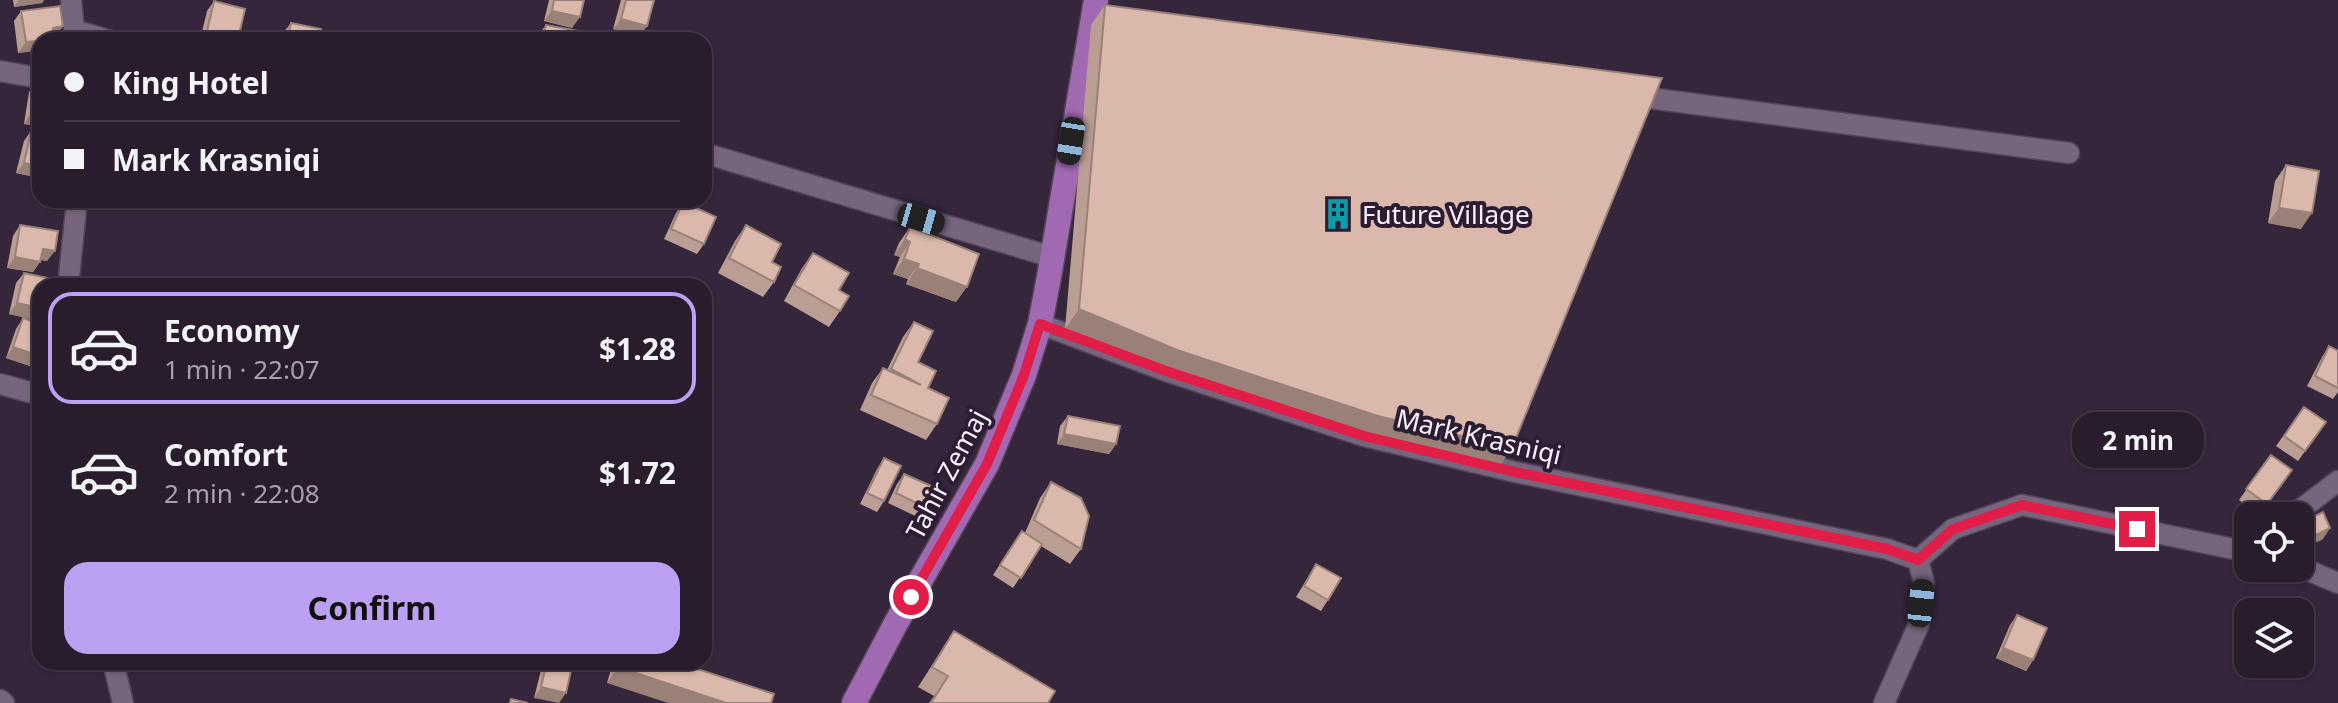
<!DOCTYPE html>
<html lang="en">
<head>
<meta charset="utf-8">
<style>
	body { margin:0; font-family:"Noto Sans",sans-serif; background:#342939; color:#f1f3f6; height:100vh; display:flex; flex-direction:column; font-size:30px; white-space:nowrap }
	* { box-sizing:border-box; margin:0 }
	p { font-size:26px; color:#a5a1aa }
	.icon { flex:none; width:44px; height:44px; fill:none; stroke:currentColor; stroke-width:2; stroke-linecap:round; stroke-linejoin:round }
	.map { position:relative; flex:1; overflow:hidden }
	.side { position:absolute; left:32px; top:278px; width:680px; height:392px; display:flex; flex-direction:column; background:#281c2d; border-radius:24px; box-shadow:0 2px 6px #0004,0 0 0 2px #443a49 }
	.side>* { flex:none }
	.hud { position:absolute; left:32px; top:32px; width:680px; height:176px; border-radius:24px; box-shadow:0 2px 6px #0004,0 0 0 2px #443a49; display:grid; align-content:center; height:176px; padding:0 32px; background:#281c2d }
	.tools { position:absolute; left:2234px; top:502px; display:grid; gap:16px }
	.tools a { display:grid; place-items:center; width:80px; height:80px; border-radius:16px; background:#281c2d; box-shadow:0 2px 6px #0004,0 0 0 2px #443a49; font-size:40px }
	.end { position:absolute; width:36px; height:36px; margin:-18px; border:10px solid #e11d48; background:#fff; box-shadow:0 0 0 4px #fff }
	.from { border-radius:50% }
	.bubble { position:absolute; height:56px; border-radius:24px; background:#281c2d; box-shadow:0 2px 6px #0004,0 0 0 2px #443a49; font-size:26px; font-weight:700; line-height:56px; text-align:center }
	.car { position:absolute; width:24px; height:48px; margin:-24px -12px; border-radius:10px; box-shadow:0 0 6px 2px #0007; background:linear-gradient(#222 24%,#8ab4d8 0 40%,#222 0 76%,#8ab4d8 0 86%,#222 0) }
	.hud b { display:flex; align-items:center; gap:28px; height:76px; font-size:30px }
	.hud b+b { border-top:2px solid #443a49 }
	.hud i { width:20px; height:20px; background:#f1f3f6 }
	ul { padding:14px 0 0; list-style:none }
	li { display:flex; align-items:center; gap:24px; height:112px; margin:0 16px 12px; padding:0 16px; border:4px solid transparent; border-radius:24px }
	li div { flex:1 }
	li b { display:block; font-size:30px }
	li em { font-style:normal; font-weight:700 }
	li.on { border-color:#bca0f2 }
	li>.icon { width:72px; height:72px; stroke-width:1.5 }
	.cta { display:flex; gap:16px; margin-top:auto; padding:16px 32px }
	.cta a { flex:1; height:92px; border-radius:24px; background:#bca0f2; color:#111; font-size:32px; font-weight:700; line-height:92px; text-align:center }
	.map>svg:first-child { display:block }
	.lines { fill:none; stroke-linecap:round; stroke-linejoin:round }
	.minor-casing { stroke:#524558; stroke-width:23 }
	.major-casing { stroke:#524558; stroke-width:27 }
	.minor { stroke:#77657e; stroke-width:20 }
	.major { stroke:#a269b3; stroke-width:24 }
	.wall { fill:#bb9e93 }
	.shaded-wall { fill:#998178 }
	.building { fill:#dab8ab; stroke:#998178; stroke-width:2 }
	.route { stroke:#e11d48; stroke-width:10 }
	.labels { text-anchor:middle; dominant-baseline:central; stroke-width:8; stroke-linejoin:round; paint-order:stroke }
	.poi-label { font-size:26px; fill:#faf0fe; stroke:#2c1d32; text-anchor:start }
	.street-label { font-size:26px; fill:#faf0fe; stroke:#2c1d32 }
</style>
</head>
<body>
<div class="map">
<svg width="2338" height="703" viewBox="0 0 2338 703">
	<rect width="100%" height="100%" fill="#36263c"/>
	<g class="lines">
		<defs>
			<path id="minor" d="M71,0L75,40
				M74,30L108,40
				M0,71L40,78
				M1626,95L2069,153
				M704,153L1052,257
				M68,286L77,200
				M1040,324L1163,370L1364,436L1515,472L1887,549L1918,560L1924,583L1919,624L1884,703
				M0,384L40,395
				M2292,516L2338,481
				M1918,560L1953,529L2022,505L2248,552
				M2300,567L2338,583
				M113,662L123,703
				M0,700L4,703"/>
			<path id="major" d="M854,703L896,623L987,464L1024,375L1040,324L1049,277L1096,0"/>
		</defs>
		<use href="#minor" class="minor-casing"/>
		<use href="#major" class="major-casing"/>
		<use href="#minor" class="minor"/>
		<use href="#major" class="major"/>
	</g>
	<path class="wall" d="M13,0H44L42,3L14,7Z
		M549,0H584L572,28L544,21Z
		M621,0H654L647,26L639,37L613,29Z
		M214,1L238,39L237,40H200L207,11Z
		M1105,5L1512,448L1498,468L1364,436L1163,370L1065,329L1091,25Z
		M21,11L55,37L40,40V50L18,53L14,21Z
		M291,23L319,40H282L283,33Z
		M546,25L576,40H537L538,35Z
		M37,82L40,126L24,124L29,92Z
		M31,131L40,178L16,173L24,141Z
		M2286,165L2301,229L2268,223L2275,181Z
		M683,202L704,244L697,254L664,239L676,213Z
		M20,225L47,261L41,260L33,272L7,268L13,236Z
		M746,225L772,262L774,282L763,297L718,273L735,241Z
		M910,227L956,302L906,284L908,279L893,274L900,257L894,255L899,243Z
		M813,253L840,311L829,327L784,301L802,268Z
		M24,273L36,320L9,314L16,283Z
		M23,318L40,356L33,367L6,358L16,329Z
		M914,322L918,362L928,388L937,424L926,440L860,410L872,383L883,368L887,370L903,337Z
		M2329,346L2338,351V392L2333,399L2307,386L2322,357Z
		M2304,407L2326,422L2298,461L2276,446Z
		M1068,416L1116,444L1109,454L1057,444L1060,426Z
		M2271,455L2292,470L2260,515L2239,500Z
		M884,458V501L877,512L860,504L877,469Z
		M904,474L935,512L928,522L888,503L897,484Z
		M1051,482L1081,549L1070,564L1041,546L1013,588L993,575L1022,531L1025,533L1040,498Z
		M2300,523L2323,539L2300,550Z
		M1316,564L1328,600L1321,611L1296,597Z
		M2017,615L2033,660L2026,671L1996,658L2010,625Z
		M954,631L1048,703H929L934,696L918,687Z
		M546,662L572,666L534,698L541,670Z
		M613,662H676L607,683Z"/>
	<path class="shaded-wall" d="M19,0H44L42,3L14,7Z
		M552,11L580,17L572,28L544,21Z
		M621,19L647,26L639,37L613,29Z
		M63,26L55,37L46,38L53,28Z
		M207,31L238,39L237,40H200Z
		M40,41V50L18,53L26,42Z
		M31,113L40,114V126L24,124Z
		M24,163L40,166V178L16,173Z
		M2279,208L2312,213L2301,229L2268,223Z
		M905,239L910,242L900,257L894,255Z
		M43,249L55,251L47,261L35,259Z
		M15,257L40,262L33,272L7,268Z
		M904,259L919,264L908,279L893,274Z
		M917,268L967,287L956,302L906,284Z
		M17,303L40,308V313L36,320L9,314Z
		M1079,309L1512,448L1498,468L1364,436L1163,370L1065,329Z
		M13,347L40,356L33,367L6,358Z
		M1064,434L1116,444L1109,454L1057,444Z
		M2330,528L2323,539L2300,550L2306,540Z
		M2003,648L2033,660L2026,671L1996,658Z
		M618,667L726,703H668L607,683Z
		M541,687L566,693L559,703L534,698Z"/>
	<path class="building" d="M554,0H584L580,17L552,11Z
		M626,0H654L647,26L621,19Z
		M214,1L245,9L238,39L207,31Z
		M1105,5L1662,78L1512,448L1378,416L1177,350L1079,309Z
		M60,6L63,26L53,28L54,39L26,42L21,11Z
		M291,23L321,29L319,40H287Z
		M546,25L578,31L576,40H542Z
		M37,82H40V114L31,113Z
		M31,131L40,133V166L24,163Z
		M2286,165L2319,171L2312,213L2279,208Z
		M683,202L716,217L704,244L671,229Z
		M20,225L58,231L55,251L43,249L40,262L15,257Z
		M746,225L781,244L772,262L781,267L774,282L729,258Z
		M910,227L979,254L967,287L917,268L919,264L904,259L910,242L905,239Z
		M813,253L849,273L839,290L849,296L840,311L794,285Z
		M24,273L57,280L56,286H40V308L17,303Z
		M23,318L40,324V356L13,347Z
		M914,322L933,331L918,362L936,371L928,388L949,398L937,424L871,395L883,368L921,385L891,369Z
		M2329,346L2338,351V388L2315,376Z
		M2304,407L2326,422L2305,451L2284,436Z
		M1068,416L1120,426L1116,444L1064,434Z
		M2271,455L2292,470L2267,504L2246,489Z
		M884,458L901,466L884,501L867,493Z
		M904,474L945,492L935,512L896,493Z
		M1051,482L1081,498L1089,516L1081,549L1034,520Z
		M2323,512L2330,528L2306,540L2300,528V523Z
		M1022,531L1042,544L1021,578L1000,565Z
		M1316,564L1341,578L1328,600L1304,586Z
		M2017,615L2047,628L2033,660L2003,648Z
		M954,631L1055,691L1048,703H931L948,676L932,667Z
		M547,662H557L572,666L566,693L541,687Z
		M619,662H676L774,694L771,703H726L618,667Z
		M511,699L528,703H510Z"/>
	<g class="lines">
		<path class="route" d="M911,597L987,464L1024,375L1040,324L1163,370L1364,436L1515,472L1887,549L1918,560L1953,529L2022,505L2137,529"/>
	</g>
	<defs>
		<symbol id="building-bare" viewBox="-9 -9 18 18"><path d="M-4-6H4V6H1V3H-1V6H-4ZM-2.5-4.3h1.7v1.8h-1.7ZM.8-4.3h1.7v1.8H.8ZM-2.5-1h1.7V.8h-1.7ZM.8-1h1.7V.8H.8Z" fill="#0f9aa8" stroke="#2c1d32" stroke-width="2.5" paint-order="stroke"/></symbol>
	</defs>
	<g fill-rule="evenodd">
		<use href="#building-bare" x="1316" y="192" width="44" height="44"/>
	</g>
	<g class="labels">
		<g class="poi-label">
			<text x="1362" y="214">Future Village</text>
		</g>
		<g class="street-label">
			<text transform="translate(1479 436) rotate(13)">Mark Krasniqi</text>
			<text transform="translate(946 474) rotate(-62)">Tahir Zemaj</text>
		</g>
	</g>
</svg>
<div class="tools">
<a><svg class="icon" aria-label="locate" viewBox="0 0 24 24"><circle cx="12" cy="12" r="6"/><path d="M12 2v4M12 18v4M2 12h4M18 12h4"/></svg></a>
<a><svg class="icon" aria-label="layers" viewBox="0 0 24 24"><path d="M12 4l9 5-9 5-9-5zM3 14l9 5 9-5"/></svg></a>
</div>
<i class="end from" style="left:911px;top:597px"></i>
<i class="end" style="left:2137px;top:529px"></i>
<div class="bubble" style="left:2072px;top:412px;width:132px">2 min</div>
<i class="car" style="left:1071px;top:141px;rotate:189deg"></i>
<i class="car" style="left:921px;top:219px;rotate:106deg"></i>
<i class="car" style="left:1921px;top:603px;rotate:6deg"></i>
<div class="hud">
<b><i class="from"></i>King Hotel</b>
<b><i></i>Mark Krasniqi</b>
</div>
<section class="side">
<ul>
<li class="on"><svg class="icon" aria-label="car" viewBox="0 0 24 24"><path d="M5 17H2v-5l4-1 3-4h7l3 4 3 1v5h-3M9 17h6M6 11h13"/><circle cx="7" cy="17" r="2"/><circle cx="17" cy="17" r="2"/></svg><div><b>Economy</b><p>1 min · 22:07</p></div><em>$1.28</em></li>
<li><svg class="icon" aria-label="car" viewBox="0 0 24 24"><path d="M5 17H2v-5l4-1 3-4h7l3 4 3 1v5h-3M9 17h6M6 11h13"/><circle cx="7" cy="17" r="2"/><circle cx="17" cy="17" r="2"/></svg><div><b>Comfort</b><p>2 min · 22:08</p></div><em>$1.72</em></li>
</ul>
<div class="cta"><a>Confirm</a></div>
</section>
</div>
</body>
</html>
